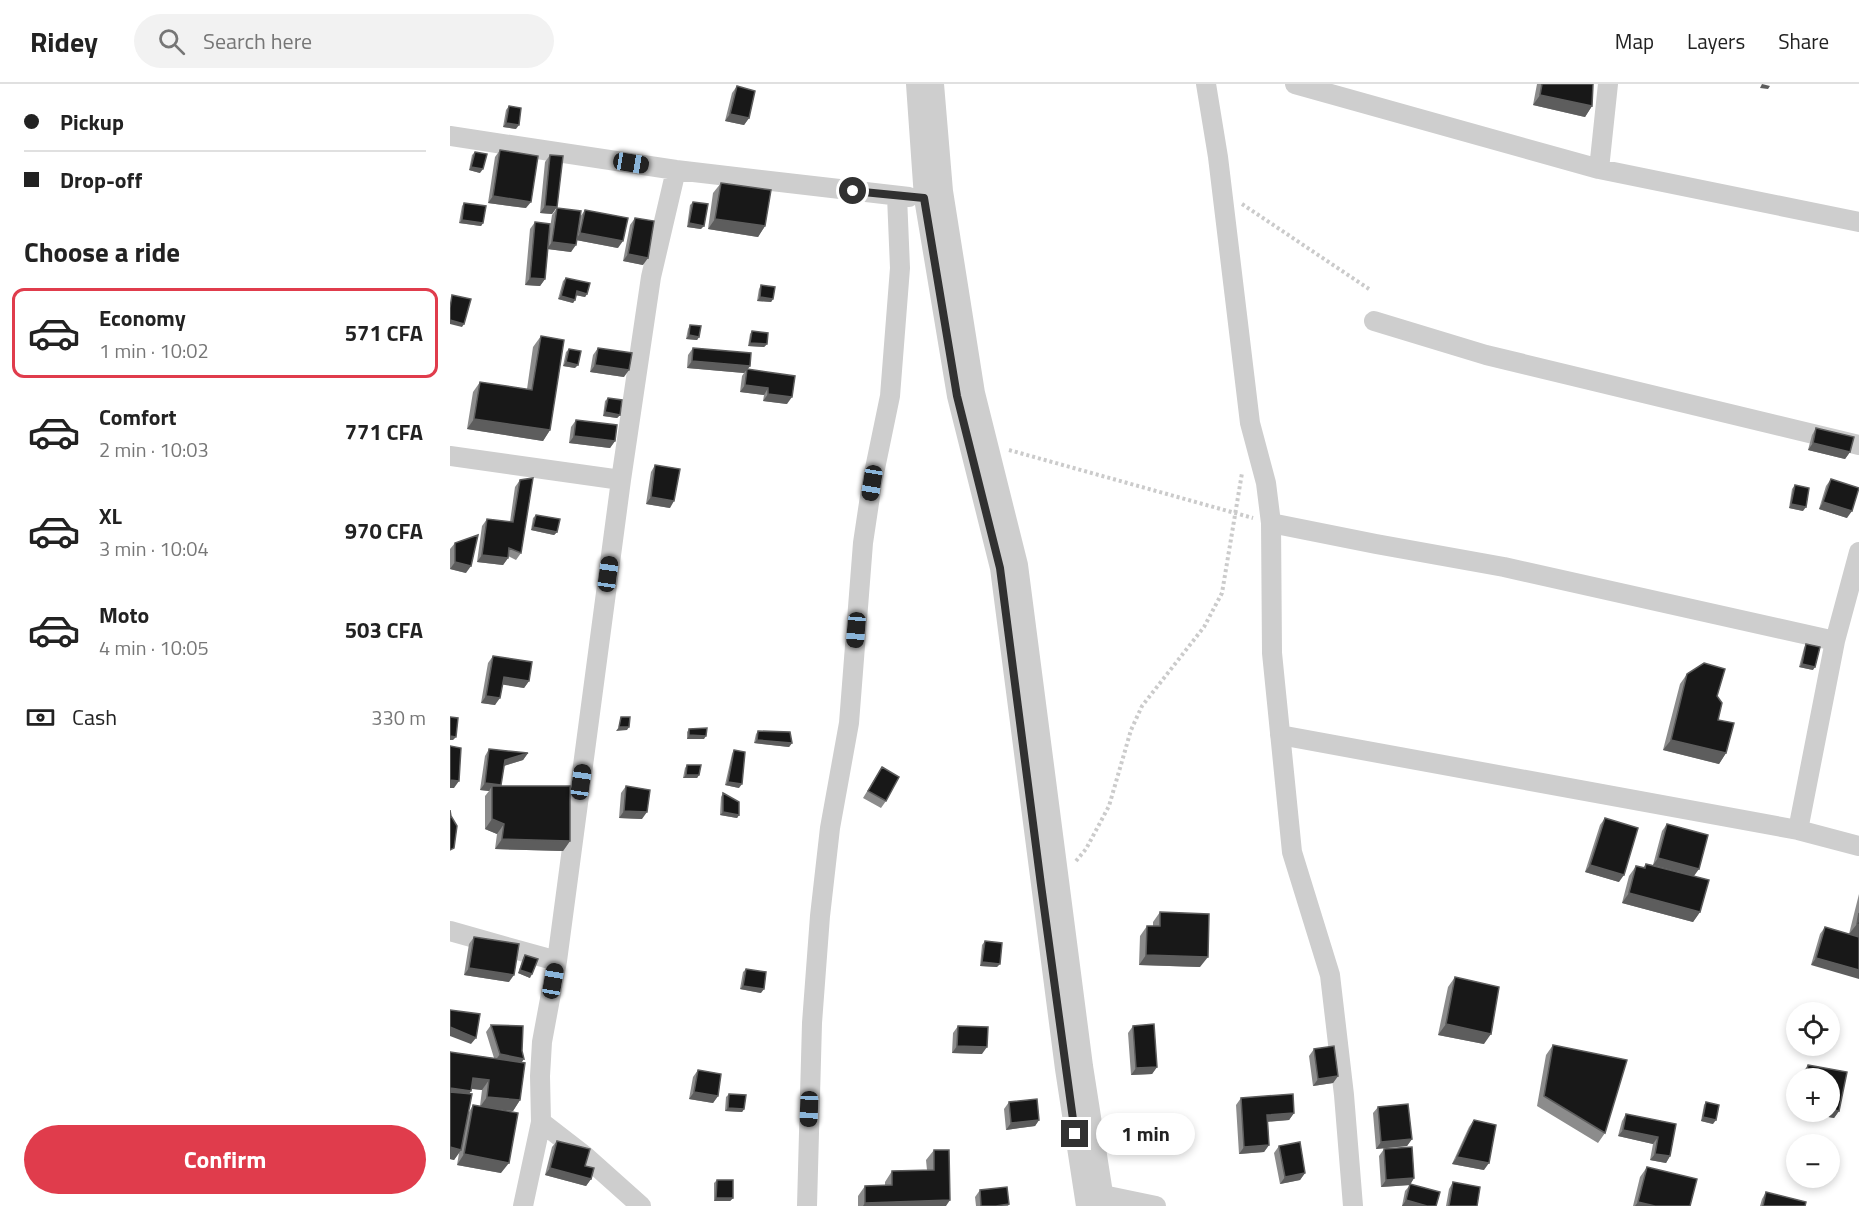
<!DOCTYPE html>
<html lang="en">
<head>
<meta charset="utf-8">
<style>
	body { margin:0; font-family:"Titillium Web",sans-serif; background:#f2f2f2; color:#222; height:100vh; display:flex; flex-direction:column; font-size:22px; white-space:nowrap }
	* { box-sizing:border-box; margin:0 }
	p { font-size:20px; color:#767676 }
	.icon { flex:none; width:33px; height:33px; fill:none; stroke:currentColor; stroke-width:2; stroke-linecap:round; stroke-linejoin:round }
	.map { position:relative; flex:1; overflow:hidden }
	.side { display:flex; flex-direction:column; background:#fff; width:450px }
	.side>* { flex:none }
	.hud { display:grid; align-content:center; height:132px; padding:0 24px; background:#fff }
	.buttons { position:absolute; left:1336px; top:918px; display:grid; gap:12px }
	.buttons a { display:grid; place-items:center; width:54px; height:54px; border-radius:50%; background:#fff; box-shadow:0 3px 9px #0003; font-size:30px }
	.end { position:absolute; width:27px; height:27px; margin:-14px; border:8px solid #313131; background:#fff; box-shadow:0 0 0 3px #fff }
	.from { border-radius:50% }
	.bubble { position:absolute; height:42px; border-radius:21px; background:#fff; box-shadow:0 3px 9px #0003; font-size:20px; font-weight:700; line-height:42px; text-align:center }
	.car { position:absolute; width:18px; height:36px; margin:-18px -9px; border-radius:8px; box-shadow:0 0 4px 2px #0007; background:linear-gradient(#222 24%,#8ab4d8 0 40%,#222 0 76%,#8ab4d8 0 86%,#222 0) }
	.hud b { display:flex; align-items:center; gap:21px; height:57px; font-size:22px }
	.hud b+b { border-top:2px solid #e0e0e0 }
	.hud i { width:15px; height:15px; background:#222 }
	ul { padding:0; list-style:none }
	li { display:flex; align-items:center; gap:18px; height:90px; margin:0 12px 9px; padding:0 12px; border:3px solid transparent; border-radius:12px }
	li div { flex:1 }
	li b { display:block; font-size:22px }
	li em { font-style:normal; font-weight:700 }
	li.current { border-color:#e03c4c }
	li>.icon { width:54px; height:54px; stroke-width:1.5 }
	h2 { padding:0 24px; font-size:27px; line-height:72px }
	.pay { display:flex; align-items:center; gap:15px; height:66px; padding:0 24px; font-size:22px }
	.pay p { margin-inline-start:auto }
	.primary-button { display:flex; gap:12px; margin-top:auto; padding:12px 24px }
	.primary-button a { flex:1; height:69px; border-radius:36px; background:#e03c4c; color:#fff; font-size:24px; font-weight:700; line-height:69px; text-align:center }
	header { display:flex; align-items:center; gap:36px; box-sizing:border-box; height:84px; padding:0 30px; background:#fff; border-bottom:2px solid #e0e0e0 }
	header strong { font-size:28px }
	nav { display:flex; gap:33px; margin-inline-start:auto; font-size:21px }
	.search { width:420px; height:54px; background:#f2f2f2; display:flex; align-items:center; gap:15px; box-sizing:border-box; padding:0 21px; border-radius:33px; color:#767676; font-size:22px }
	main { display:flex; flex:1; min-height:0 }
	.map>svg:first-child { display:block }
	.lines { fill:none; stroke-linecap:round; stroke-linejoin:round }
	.path { stroke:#cbcbcb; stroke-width:4; stroke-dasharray:3 3; stroke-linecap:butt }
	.street { stroke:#cecece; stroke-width:20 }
	.wall { fill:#8c8c8c; fill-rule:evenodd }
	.shaded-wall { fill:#5d5d5d }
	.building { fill:#181818; stroke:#5d5d5d; stroke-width:1.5 }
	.route { stroke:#313131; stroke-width:8 }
</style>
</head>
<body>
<header>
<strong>Ridey</strong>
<div class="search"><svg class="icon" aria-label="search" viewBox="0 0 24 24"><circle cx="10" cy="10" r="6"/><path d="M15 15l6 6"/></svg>Search here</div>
<nav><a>Map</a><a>Layers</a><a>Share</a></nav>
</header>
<main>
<section class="side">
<div class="hud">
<b><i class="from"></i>Pickup</b>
<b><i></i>Drop-off</b>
</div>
<h2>Choose a ride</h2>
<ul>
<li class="current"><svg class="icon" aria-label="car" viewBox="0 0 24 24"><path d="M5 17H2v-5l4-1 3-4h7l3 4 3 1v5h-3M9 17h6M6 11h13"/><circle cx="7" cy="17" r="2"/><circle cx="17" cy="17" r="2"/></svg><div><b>Economy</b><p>1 min · 10:02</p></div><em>571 CFA</em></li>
<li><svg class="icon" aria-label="car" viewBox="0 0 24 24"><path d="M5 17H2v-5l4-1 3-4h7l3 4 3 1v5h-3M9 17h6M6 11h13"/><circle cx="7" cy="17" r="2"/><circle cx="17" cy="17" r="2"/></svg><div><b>Comfort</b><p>2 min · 10:03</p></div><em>771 CFA</em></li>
<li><svg class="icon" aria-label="car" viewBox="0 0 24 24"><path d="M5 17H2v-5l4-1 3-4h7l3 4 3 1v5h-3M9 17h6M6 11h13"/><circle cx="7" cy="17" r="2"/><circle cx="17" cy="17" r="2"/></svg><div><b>XL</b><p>3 min · 10:04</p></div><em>970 CFA</em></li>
<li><svg class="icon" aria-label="car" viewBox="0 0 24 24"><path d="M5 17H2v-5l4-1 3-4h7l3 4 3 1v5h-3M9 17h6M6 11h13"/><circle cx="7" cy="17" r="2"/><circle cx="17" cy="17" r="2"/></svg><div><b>Moto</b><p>4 min · 10:05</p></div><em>503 CFA</em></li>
</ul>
<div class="pay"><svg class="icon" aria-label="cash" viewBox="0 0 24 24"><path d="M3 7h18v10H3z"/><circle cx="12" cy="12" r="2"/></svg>Cash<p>330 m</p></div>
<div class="primary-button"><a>Confirm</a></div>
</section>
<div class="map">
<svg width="1409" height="1122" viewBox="0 0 1409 1122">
	<rect width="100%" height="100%" fill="#fff"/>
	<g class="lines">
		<path class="path" d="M792,120L919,205
			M559,366L803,434
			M626,777L636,765L659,722L681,646L692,622L754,543L772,509L792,389"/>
		<path class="street" d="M466,0L474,114L507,312L550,484L615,985L636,1122
			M484,0L493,107L525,309L568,481L633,982L655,1122
			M756,0L768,73L800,339L816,399L821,439L822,569L842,768L880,891L894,1011L903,1122
			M845,0L1149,85L1409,138
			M0,52L226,86L459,113
			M1149,85L1158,0
			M924,237L1036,271L1409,361
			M0,372L171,396
			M821,439L926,460L1054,483L1385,557
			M830,651L1348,746L1409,762
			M1348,746L1385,557L1409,468
			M0,847L107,877
			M91,1038L135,1072L191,1122
			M653,1111L706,1122
			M73,1122L91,1038L90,992L92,958L107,877L171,396L201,193L226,86
			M357,1122L362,939L370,832L380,744L399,639L413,459L422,399L440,312L450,184L447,112"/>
	</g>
	<path class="wall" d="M1087,0H1143L1142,22L1135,33L1083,21Z
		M287,2L299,34L294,41L275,37L282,9Z
		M59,22L66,45L53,43L56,26Z
		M50,66L76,124L38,119L45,73Z
		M25,68L30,89L19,86L22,71Z
		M100,71L107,123L102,130L90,129L95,78Z
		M271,99L315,142L308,153L258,145L263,109Z
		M243,118L251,145L237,143L240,121Z
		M14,119L33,139L31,142L9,139L12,122Z
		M107,124L128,142L130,133L135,126L168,164L126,156L121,168L98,165L95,195L90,202L75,201L80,145L85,138L99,151L102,131Z
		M185,134L193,181L173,177L180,141Z
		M116,194L137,210L135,213L126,211L125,216L123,219L108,215L113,197Z
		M311,201L323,215L321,218L307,217L309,205Z
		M240,241L249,253L247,256L236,255L238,245Z
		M302,247L317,260L314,263L298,262L300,250Z
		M91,252L100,346L93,357L17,345L23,308L30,298L77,305L83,263Z
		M148,264L174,293L140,288L143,271Z
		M243,264L300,282L298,285L337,320L313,317L314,311L290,308L292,292L294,289L237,284L238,271Z
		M119,265L125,284L113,282L116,268Z
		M158,314L170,331L167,334L153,332L155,317Z
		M126,336L165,357L160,364L119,359L121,343Z
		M1366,344L1400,368L1395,375L1358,366L1362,351Z
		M205,381L220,424L196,420L201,388Z
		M1381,395L1397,434L1369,425L1376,402Z
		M70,396L71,469L66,476L58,472V474L53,481L27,478L32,442L37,435L60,438L65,403Z
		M1345,401L1353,427L1339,424L1342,405Z
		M86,431L107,448L104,451L81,446L83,434Z
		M5,459L16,489L0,485V465Z
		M1356,560L1363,586L1349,583L1354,564Z
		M43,572L79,597L74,604L53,600L45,621L31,619L38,579Z
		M1237,590L1267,612L1268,636L1276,669L1269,680L1213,666L1230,600Z
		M239,645L254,655H237V648Z
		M308,647L342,659L339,663L304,659L306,650Z
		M39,665L78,669L73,676L54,682L50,702L120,757L113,767L45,765L47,750L35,745V712L39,707L30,706L35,672Z
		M284,666L289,704L275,701L282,670Z
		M237,681L249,691L247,694H233L235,684Z
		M432,683L436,717L431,724L413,714Z
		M176,702L192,735L169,734L171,709Z
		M273,709L289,731L287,734L270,731L271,713Z
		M1155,734L1169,798L1135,788L1150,741Z
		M1217,740L1244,792L1250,828L1243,838L1172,819L1179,792L1186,782L1193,784L1196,780L1203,781L1212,747Z
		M1409,810V853L1361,881L1370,850L1375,843L1399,850Z
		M710,828L750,883L689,881L690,852L697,842H703V838Z
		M24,853L59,898L14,891L19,860Z
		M535,857L547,883L530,882L532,861Z
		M75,871L80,894L68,889L73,874Z
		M296,885L311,909L290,905L293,888Z
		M1005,893L1034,960L988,951L998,903Z
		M41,941L72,967L70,1016L63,1027L36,1024L51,1089L7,1081L9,1069L4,1076L0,1075V968L44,974L36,948ZM21,1005L32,1006L30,1022L23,1021L19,1028V1010Z
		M508,942L532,970L502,969L503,949Z
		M683,942L707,983L702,990L681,991L678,949Z
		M1103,961L1155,1049L1148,1059L1087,1022L1096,971Z
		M864,965L888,992L883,999L863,1002L859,972Z
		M1358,981L1397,988L1389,1027L1384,1034L1351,1028H1380V994H1351L1353,988Z
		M248,986L268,1012L263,1019L239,1015L243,993Z
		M279,1010L294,1025L292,1028L275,1027L276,1013Z
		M791,1014L844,1029L839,1036L818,1038L819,1061L814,1068L789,1070L786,1021Z
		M559,1018L589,1036L585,1042L556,1046L554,1025Z
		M1256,1018L1263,1040L1251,1037L1254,1021Z
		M928,1023L962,1055L957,1062L926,1065L923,1029Z
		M1176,1030L1226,1040L1220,1072L1216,1079L1200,1076L1203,1060L1168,1052L1172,1037Z
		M1024,1036L1034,1086L1002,1080L1019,1043Z
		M107,1057L135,1082L141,1095L136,1102L95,1091L102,1063Z
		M829,1062L855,1089L850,1096L830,1100L824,1069Z
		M934,1065L964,1094L960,1100L986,1122H952L955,1107L960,1101L931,1103L929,1072Z
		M484,1066L496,1122H408V1112L415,1102L435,1101V1098L442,1087L477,1086L476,1076Z
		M1197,1083L1240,1122H1183L1190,1093Z
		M267,1096L283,1114L280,1117H264V1099Z
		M1003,1098L1027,1122H996L999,1105Z
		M530,1106L559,1120L558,1122H526L525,1113Z
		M1316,1108L1355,1122H1310L1312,1115Z"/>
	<path class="shaded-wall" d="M1312,0L1320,2L1318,5L1310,4Z
		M1090,11L1142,22L1135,33L1083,21Z
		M280,30L299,34L294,41L275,37Z
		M56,39L69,41L66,45L53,43Z
		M21,83L33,85L30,89L19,86Z
		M43,112L81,118L76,124L38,119Z
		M95,122L107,123L102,130L90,129Z
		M265,135L315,142L308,153L258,145Z
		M12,136L33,139L31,142L9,139Z
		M239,139L254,142L251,145L237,143Z
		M130,149L173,157L168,164L126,156Z
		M102,158L126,161L121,168L97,165Z
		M178,170L198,174L193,181L173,177Z
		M80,194L95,195L90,202L75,201Z
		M127,207L137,210L135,213L125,211Z
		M111,212L125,216L123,219L108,215Z
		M310,213L323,215L321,218L307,217Z
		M0,236L14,240L12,243L0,240Z
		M239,251L249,253L247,256L236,255Z
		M300,259L317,260L314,263L298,262Z
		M242,277L300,282L294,289L237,284Z
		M116,278L128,281L125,284L113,282Z
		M145,281L179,286L174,293L140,288Z
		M295,301L318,304L314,311L290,308Z
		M318,310L342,313L337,320L313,317Z
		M155,328L170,331L167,334L153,332Z
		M24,335L100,346L93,357L17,345Z
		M124,352L165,357L160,364L119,359Z
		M1363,359L1400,368L1395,375L1358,366Z
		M201,413L224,417L220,424L196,420Z
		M1373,418L1402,427L1397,434L1369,425Z
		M1341,420L1356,423L1353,427L1339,424Z
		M83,443L107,448L104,451L81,446Z
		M32,471L58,474L53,481L27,478Z
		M5,478L21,482L16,489L0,485Z
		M1352,580L1365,583L1363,586L1349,583Z
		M54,593L79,597L74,604L49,600Z
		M36,612L50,614L45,621L31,619Z
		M169,643H179L177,646L166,647Z
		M239,651L256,652L254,655H237Z
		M0,652L6,653L3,656H0Z
		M307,656L342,659L339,663L304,659Z
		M1221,656L1276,669L1269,680L1213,666Z
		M78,669L73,676L50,683L55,676Z
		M236,691H249L247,694H233Z
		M0,696L9,697L4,704H0Z
		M278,698L292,700L289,704L275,701Z
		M35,699L51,701L47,708L42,702L39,707L30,706Z
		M174,727L197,728L192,735L169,734Z
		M273,728L289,731L287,734L270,731Z
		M42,735L54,740L47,750L35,745Z
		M52,755L120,757L113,767L45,765Z
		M1208,774L1249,785L1244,792L1203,781Z
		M1140,781L1174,791L1169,798L1135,788Z
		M1179,809L1250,828L1243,838L1172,819Z
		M1407,840L1409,841V853L1399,850Z
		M696,871L758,873L750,883L689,881Z
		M1366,874L1409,886V895L1361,881Z
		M532,878L550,880L547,883L530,882Z
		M19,884L64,891L59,898L14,891Z
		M70,886L82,890L80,894L68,889Z
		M293,902L314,905L311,909L290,905Z
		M996,940L1041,950L1034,960L988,951Z
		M0,943L26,954L21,960L0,952Z
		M507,962L537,963L532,970L502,969Z
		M50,970L74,975L69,982L45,977Z
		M707,983L702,990L681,991L686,984Z
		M888,992L883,999L863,1002L868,995Z
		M23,994L39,996L32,1006L16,1004Z
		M0,1004L21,1007L14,1017L0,1015Z
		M244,1008L268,1012L263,1019L239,1015Z
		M37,1013L70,1016L63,1027L30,1023Z
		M278,1024L294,1025L292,1028L275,1027Z
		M1380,1025L1389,1027L1384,1034L1351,1028H1380Z
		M844,1029L839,1036L813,1038L817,1031Z
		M1253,1033L1266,1036L1263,1040L1251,1037Z
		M589,1036L585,1042L556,1046L561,1039Z
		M1173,1046L1208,1053L1203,1060L1168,1052Z
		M962,1055L957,1062L926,1065L931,1058Z
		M819,1061L814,1068L789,1070L794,1063Z
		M0,1063L11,1066L4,1076L0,1075Z
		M14,1070L59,1079L51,1089L7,1081Z
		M1205,1070L1220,1072L1216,1079L1200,1076Z
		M1007,1073L1039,1079L1034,1086L1002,1080Z
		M100,1084L141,1095L136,1102L95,1091Z
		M855,1089L850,1096L830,1100L835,1093Z
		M964,1094L960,1101L931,1103L936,1096Z
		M266,1114H283L280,1117H264Z
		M500,1116L496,1122H413L415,1119Z
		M956,1116L977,1122H952Z
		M1188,1118L1205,1122H1185Z"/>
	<path class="building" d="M1092,0H1143L1142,22L1090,11Z
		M287,2L305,7L299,34L280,30Z
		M59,22L71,24L69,41L56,39Z
		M50,66L88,72L81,118L43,112Z
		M25,68L37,70L33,85L21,83Z
		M100,71L113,72L107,123L95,122Z
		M271,99L321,106L315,142L265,135Z
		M243,118L258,120L254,142L239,139Z
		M14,119L36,122L33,139L12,136Z
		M107,124L131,127L126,161L102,158Z
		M135,126L178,134L173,157L130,149Z
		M185,134L204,137L198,174L178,170Z
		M85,138L100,140L95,195L80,194Z
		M116,194L140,199L137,210L127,207L125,216L111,212Z
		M311,201L325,203L323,215L310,213Z
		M2,211L21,215L14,240L0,236V224Z
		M240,241L251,242L249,253L239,251Z
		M302,247L318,249L317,260L300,259Z
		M91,252L114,256L100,346L24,335L30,298L82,306Z
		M148,264L182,269L179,286L145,281Z
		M243,264L301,269L300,282L242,277Z
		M119,265L131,267L128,281L116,278Z
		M297,285L345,292L342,313L318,310V304L295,301Z
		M158,314L172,316L170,331L155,328Z
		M126,336L167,341L165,357L124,352Z
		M1366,344L1404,353L1400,368L1363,359Z
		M205,381L230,385L224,417L201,413Z
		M83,394L71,469L59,464L58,474L32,471L37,435L63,438L70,396Z
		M1381,395L1409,404L1402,427L1373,418Z
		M1345,401L1359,404L1356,423L1341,420Z
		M86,431L110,435L107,448L83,443Z
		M28,451L21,482L5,478V459Z
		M1356,560L1370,563L1365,583L1352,580Z
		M43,572L82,578L79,597L54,593L50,614L36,612Z
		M1254,579L1275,585L1267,612L1272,619L1268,636L1284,639L1276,669L1221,656L1237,590Z
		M0,633L8,634L6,653L0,652Z
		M171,633H180L179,643H169Z
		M257,644L256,652L239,651V645Z
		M308,647L340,648L342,659L307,656Z
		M0,662L11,664L9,697L0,696Z
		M39,665L78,669L55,676L51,701L35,699Z
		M284,666L295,668L292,700L278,698Z
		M237,681H251L249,691H236Z
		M432,683L449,693L436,717L418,707Z
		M42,702H120V757L52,755L54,740L42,735Z
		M176,702L200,706L197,728L174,727Z
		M273,709L289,718V731L273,728Z
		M0,726L1,732L7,742L4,764L0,766Z
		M1155,734L1188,744L1174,791L1140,781Z
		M1217,740L1258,751L1249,785L1208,774Z
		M1196,780L1259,796L1250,828L1179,809L1186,782L1195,784Z
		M710,828L759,830L758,873L696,871L697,842H710Z
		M1409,829V841L1407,840Z
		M1375,843L1409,853V886L1366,874Z
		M24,853L69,860L64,891L19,884Z
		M535,857L552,859L550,880L532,878Z
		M75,871L88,875L82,890L70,886Z
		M296,885L316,888L314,905L293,902Z
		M1005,893L1049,903L1041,950L996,940Z
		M0,926L30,930L26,954L0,943Z
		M704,940L707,983L686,984L683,942Z
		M41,941L73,942L72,967L74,975L50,970Z
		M508,942L538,943L537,963L507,962Z
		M1103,961L1177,976L1155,1049L1094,1012Z
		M884,962L888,992L868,995L864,965Z
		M0,968L75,979L70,1016L37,1013L39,996L23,994L21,1007L0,1004Z
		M1358,981L1397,988L1389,1027L1380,1025V994H1355Z
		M248,986L271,990L268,1012L244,1008Z
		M0,1008L22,1010L11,1066L0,1063Z
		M279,1010L296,1011L294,1025L278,1024Z
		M843,1010L844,1029L817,1031L819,1061L794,1063L791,1014Z
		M587,1015L589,1036L561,1039L559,1018Z
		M1256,1018L1269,1021L1266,1036L1253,1033Z
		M958,1020L962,1055L931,1058L928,1023Z
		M23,1021L68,1029L59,1079L14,1070Z
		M1176,1030L1226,1040L1220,1072L1205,1070L1208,1053L1173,1046Z
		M1024,1036L1046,1041L1039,1079L1007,1073Z
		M107,1057L140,1065L135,1082L144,1084L141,1095L100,1084Z
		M850,1058L855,1089L835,1093L829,1062Z
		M962,1063L964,1094L936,1096L934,1065Z
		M484,1066H499L500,1116L415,1119V1102L442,1101V1087L484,1086Z
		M1197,1083L1247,1095L1240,1122H1205L1188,1118Z
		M267,1096H283V1114H266Z
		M1003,1098L1030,1103L1027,1122H999Z
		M960,1100L990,1108L986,1122H977L956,1116Z
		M557,1103L559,1120L546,1122H531L530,1106Z
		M1316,1108L1356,1118L1355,1122H1313Z"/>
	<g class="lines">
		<path class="route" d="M403,107L474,114L507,312L550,484L591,801L625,1050"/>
	</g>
</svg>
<div class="buttons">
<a><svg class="icon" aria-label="locate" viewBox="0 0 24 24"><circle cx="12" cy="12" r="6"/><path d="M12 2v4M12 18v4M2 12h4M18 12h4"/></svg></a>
<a>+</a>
<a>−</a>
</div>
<i class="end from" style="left:403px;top:107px"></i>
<i class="end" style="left:625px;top:1050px"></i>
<div class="bubble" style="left:646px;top:1029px;width:99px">1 min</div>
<i class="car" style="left:181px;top:79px;rotate:99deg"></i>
<i class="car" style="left:422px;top:399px;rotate:189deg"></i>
<i class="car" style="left:158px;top:490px;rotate:8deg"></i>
<i class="car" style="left:406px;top:546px;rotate:185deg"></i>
<i class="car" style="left:131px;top:698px;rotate:8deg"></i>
<i class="car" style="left:103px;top:897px;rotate:10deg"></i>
<i class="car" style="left:359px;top:1025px;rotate:182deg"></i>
</div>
</main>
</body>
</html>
